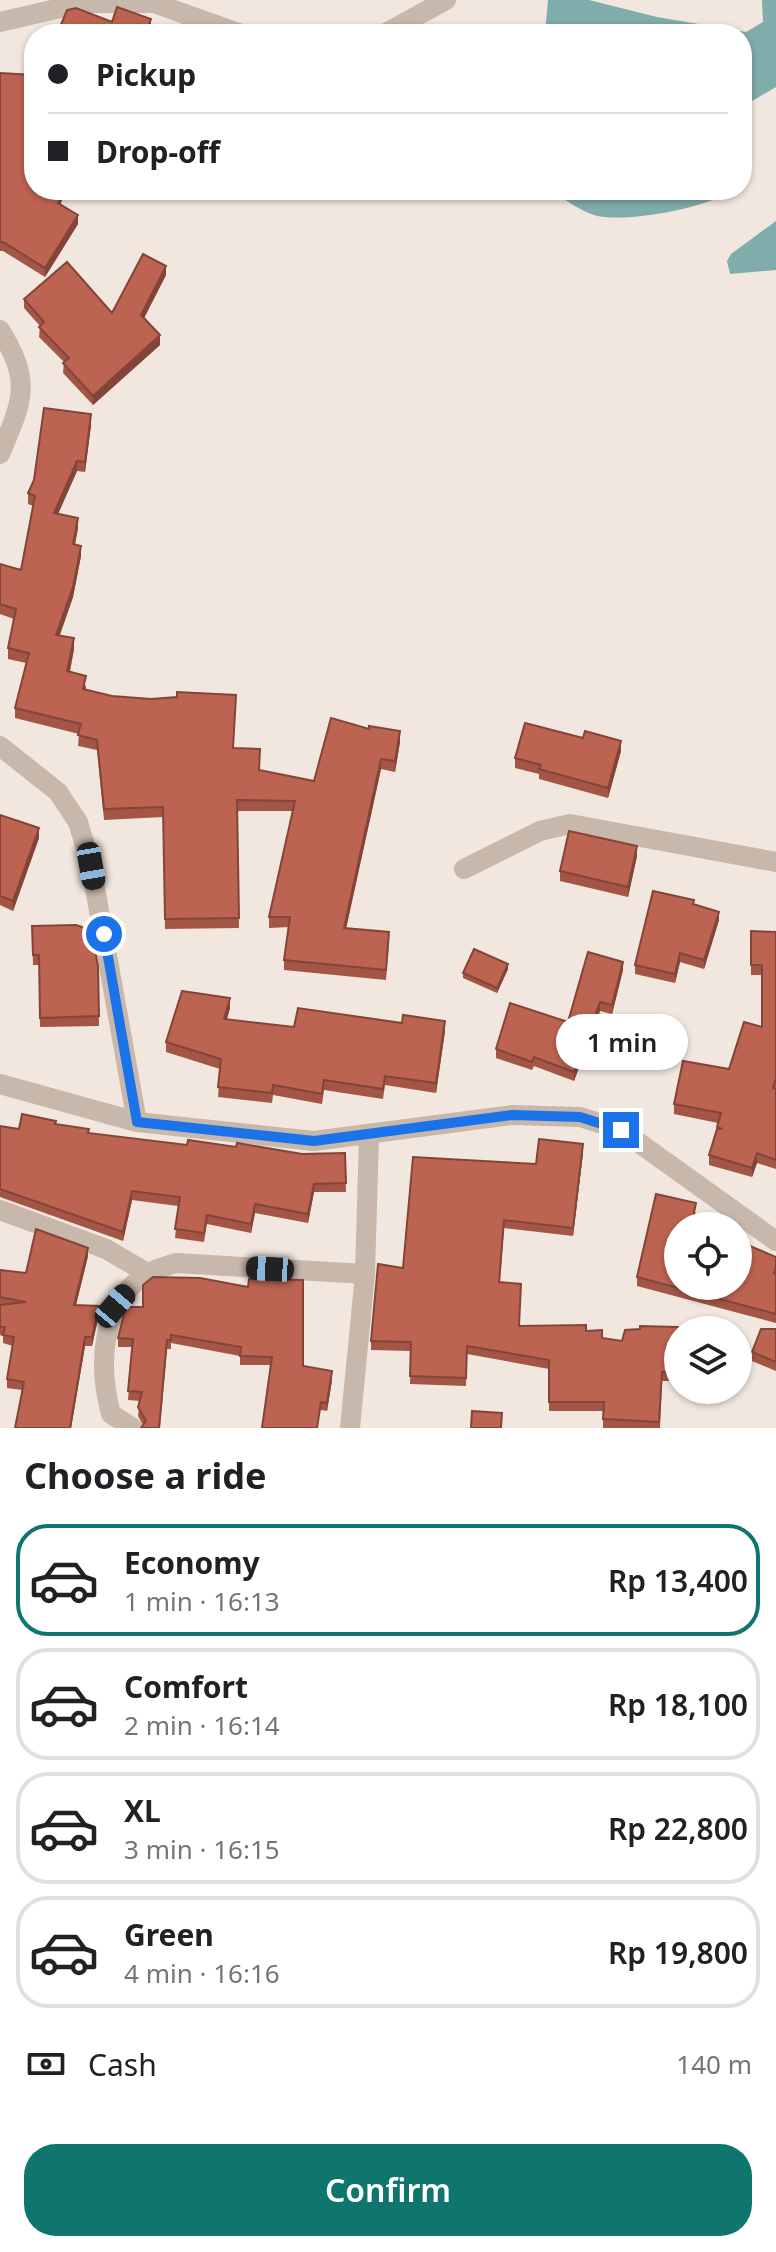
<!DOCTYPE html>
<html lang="en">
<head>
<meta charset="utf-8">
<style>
	body { margin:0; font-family:"Noto Sans",sans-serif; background:#f2f2f2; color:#202124; height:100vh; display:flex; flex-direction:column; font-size:30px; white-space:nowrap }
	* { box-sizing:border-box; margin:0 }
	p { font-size:26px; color:#757577 }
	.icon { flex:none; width:44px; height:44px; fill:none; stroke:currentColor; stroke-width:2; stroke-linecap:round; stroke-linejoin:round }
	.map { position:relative; height:1428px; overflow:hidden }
	.drawer { display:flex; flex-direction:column; background:#fff; flex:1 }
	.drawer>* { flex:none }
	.banner { position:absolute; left:24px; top:24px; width:728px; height:176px; border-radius:32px; box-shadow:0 2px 6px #0004; display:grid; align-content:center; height:176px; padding:0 24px; background:#fff }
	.buttons { position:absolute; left:664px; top:1212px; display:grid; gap:16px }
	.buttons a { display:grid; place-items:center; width:88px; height:88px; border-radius:50%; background:#fff; box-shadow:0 2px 6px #0004; font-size:40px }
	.end { position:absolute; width:36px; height:36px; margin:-18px; border:10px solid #1a73e8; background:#fff; box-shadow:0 0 0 4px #fff }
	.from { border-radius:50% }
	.bubble { position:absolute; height:56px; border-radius:28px; background:#fff; box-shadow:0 2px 6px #0004; font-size:26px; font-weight:600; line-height:56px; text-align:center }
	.car { position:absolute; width:24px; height:48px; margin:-24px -12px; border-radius:10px; box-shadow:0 0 6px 2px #0007; background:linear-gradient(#222 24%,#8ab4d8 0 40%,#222 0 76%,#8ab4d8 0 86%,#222 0) }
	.banner b { display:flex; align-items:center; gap:28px; height:76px; font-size:30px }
	.banner b+b { border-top:2px solid #e0e0e0 }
	.banner i { width:20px; height:20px; background:#202124 }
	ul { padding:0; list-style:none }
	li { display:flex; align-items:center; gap:24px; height:112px; margin:0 16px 12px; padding:0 8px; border:4px solid #e0e0e0; border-radius:32px }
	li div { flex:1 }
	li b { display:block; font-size:30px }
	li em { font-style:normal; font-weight:600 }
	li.current { border-color:#0f766e }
	li>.icon { width:72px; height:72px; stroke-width:1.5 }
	h2 { padding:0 24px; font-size:36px; line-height:96px }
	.pay { display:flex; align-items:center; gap:20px; height:88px; padding:0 24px; font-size:30px }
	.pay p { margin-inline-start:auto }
	.cta { display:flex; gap:16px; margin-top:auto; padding:16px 24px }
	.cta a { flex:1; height:92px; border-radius:32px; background:#0f766e; color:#fff; font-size:32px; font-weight:600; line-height:92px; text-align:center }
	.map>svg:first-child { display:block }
	.water { fill:#80acab }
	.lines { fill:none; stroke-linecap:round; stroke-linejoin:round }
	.minor { stroke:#c8b7ab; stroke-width:20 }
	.wall { fill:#a35546 }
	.shaded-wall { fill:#844539 }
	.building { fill:#bd6351; stroke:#844539; stroke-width:2 }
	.route { stroke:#1a73e8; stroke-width:10 }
</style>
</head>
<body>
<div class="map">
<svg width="776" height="1428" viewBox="0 0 776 1428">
	<rect width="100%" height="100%" fill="#f1e7df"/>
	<path class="water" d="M548,0H589L657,17L746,32L763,22L762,0H776V87L742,107V34H545Z
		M552,190H732C709,208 623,224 594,215C579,210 565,200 552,190Z
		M776,221V270L730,274L727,261L731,254Z"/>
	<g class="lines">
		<path class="minor" d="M0,22L82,3H154L241,34
			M384,34L446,0
			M0,330C32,382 23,400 0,454
			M0,746L58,792L78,822L91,866L137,1122L314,1141L512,1115L580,1117L621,1130L776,1241
			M464,869L540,831L570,824L776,862
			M0,1084L137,1122
			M0,1210L106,1249L147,1273
			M133,1428L111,1414C98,1366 100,1303 147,1274C155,1269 166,1266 176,1263L365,1274
			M350,1428L365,1274L369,1135"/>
	</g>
	<path class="wall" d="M0,73L33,84L30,110L61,204L78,224L45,277L3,251H0Z
		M166,275L144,318L160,345L93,405L63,373L64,362L39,337L40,326L24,308V299L112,313Z
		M91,425L85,472L77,471L58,514L78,528L75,544L81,556L73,597L60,635L74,649L70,672L86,686V690L234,748L259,770L314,781L400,742L395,772L381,769L346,928L389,943L386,980L284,970V960L289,927L269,928V917L293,811H237L239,928L165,929L163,817L104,820L97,750L78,746L79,734L15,718V708L26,663L8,659V648L14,619L0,614V564L21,570L33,506L28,504V493Z
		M583,738L621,751L608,798L539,779V774L515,768V758Z
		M0,815L39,838L13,911L0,905Z
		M637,856L628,897L560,881V871Z
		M694,904L719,920L704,969L680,962L675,983L635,974V965Z
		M32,926L98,966L99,1026L40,1027L39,965H33Z
		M751,931L776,932V1169L757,1163L752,1177L709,1165V1155L718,1123L674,1114V1104L729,1069L762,1027V975H751Z
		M508,969L497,993L463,978V973Z
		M623,970L612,1014L600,1011L574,1081L534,1066L532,1070L496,1058V1049L568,1022Z
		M230,1008L227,1019L294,1027L445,1031L436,1093L385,1085L383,1099L324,1090L322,1104L273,1095L272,1103L218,1097L220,1069L166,1052V1042Z
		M56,1125L89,1133L187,1145L236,1147L302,1154L345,1153L346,1192H314L308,1223L255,1213L251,1233L207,1224L204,1242L175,1238L178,1206L132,1200L123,1241L0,1197V1126L19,1129Z
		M583,1153L573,1236L504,1228L500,1282L519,1326L586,1331L602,1338L622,1341L678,1327L677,1381H662L660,1428H603V1411H549V1369L467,1354L466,1386L410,1384L411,1351L371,1350V1341L403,1268L536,1164Z
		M696,1212L694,1222L776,1257V1323L637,1286V1277Z
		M88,1256L76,1305L99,1314L92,1346H85L71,1428H15L22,1390L7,1388V1379L13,1346L3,1343V1336L0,1335V1270L26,1273Z
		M127,1307L303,1366L332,1380L327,1411L321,1410L271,1365H240V1356L171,1343V1349H167L160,1428H141L143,1425L138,1416L140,1401L128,1400L132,1347H118V1338Z
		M776,1329V1371L752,1361V1352Z"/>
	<path class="shaded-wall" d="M151,19V29L149,34H145Z
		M63,190H66L58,211V203Z
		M78,215V224L45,277V268Z
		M166,266V275L141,324V315Z
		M160,335V345L93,405V396Z
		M91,414V425L85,472V462Z
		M77,461V471L54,523V513Z
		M78,518V528L73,554V544Z
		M81,546V556L73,597L56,645V635Z
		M74,638V649L67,682V671Z
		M400,731V742L395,772V761Z
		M621,741V751L608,798V788Z
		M381,759V769L344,938V928Z
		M39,828V838L13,911V901Z
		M637,846V856L628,897V887Z
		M719,912V920L704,969V960Z
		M680,953V962L675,983V974Z
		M623,962V970L612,1014V1005Z
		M508,964V969L497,993V988Z
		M230,998V1008L224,1029V1019Z
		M600,1002V1011L574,1081V1072Z
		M445,1021V1031L436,1093V1083Z
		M583,1144V1153L573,1236V1228Z
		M757,1153V1163L752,1177V1168Z
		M314,1184V1192L308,1223V1214Z
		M132,1191V1200L123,1241V1232Z
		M255,1204V1213L251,1233V1224Z
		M88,1248V1256L74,1313V1305Z
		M99,1306V1314L92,1346V1337Z
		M85,1337V1346L71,1428H70Z
		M332,1371V1380L327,1411V1403Z"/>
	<path class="building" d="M117,7L151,19L145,34H57L67,10L76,8L112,22Z
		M0,73L33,75L30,110L34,111V190H63L58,203L78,215L45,268L3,242H0Z
		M143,254L166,266L141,315L160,335L93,396L63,363L69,358L39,327L44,322L24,299L67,262L112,313Z
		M44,408L91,414L85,462L77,461L54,513L78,518L73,544L81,546L73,587L56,635L74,638L67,671L86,676L83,689L112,696L151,699L177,697V692L236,695L233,748L260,749L259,770L314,781L331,718L369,729V726L400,731L395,761L381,759L344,928L389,932L386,970L284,960L290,917H269L295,801L237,800L239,918L165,919L163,807L104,809L97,740L78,735L81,724L15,708L29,653L8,648L16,609L0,604V564L21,570L35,496L28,493L34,480Z
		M525,723L583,738L585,731L621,741L608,788L539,769L541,765L515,758Z
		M0,815L39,828L13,901L0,896Z
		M569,831L637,846L628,887L560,871Z
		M653,891L694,900L693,904L719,912L704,960L680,953L675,974L635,965Z
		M76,925L91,930L98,966L99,1016L40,1018L39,955H33L32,926Z
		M751,931L776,932V1078L773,1088L776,1089V1160L757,1153L752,1168L709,1155L717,1129H722L717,1127L721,1113L674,1104L683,1061L729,1069L744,1022L762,1027V965H751Z
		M474,949L508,964L497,988L463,973Z
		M588,952L623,962L612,1005L600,1002L574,1072L534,1057L532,1062L496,1049L510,1003L568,1022Z
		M182,991L230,998L224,1019L294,1027L298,1008L402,1023L403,1015L445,1021L436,1083L385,1076L383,1089L324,1080L322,1094L273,1085L272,1093L218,1087L221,1059L166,1042Z
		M22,1114L56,1121L55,1124L89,1129L88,1133L187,1145L188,1140L236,1147L237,1143L302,1154L345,1153L346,1183L314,1184L308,1214L255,1204L251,1224L207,1215L204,1233L175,1229L180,1197L132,1191L123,1232L0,1189V1126L19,1129Z
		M539,1139L583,1144L573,1228L504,1220L499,1282L521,1284L519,1326L586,1325V1331L602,1330V1338L622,1341L625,1330L640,1329V1326L678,1327L677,1373L662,1372L659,1422L603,1419L604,1402H549V1360L467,1346L466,1378L410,1376L411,1342L371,1341L378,1264L403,1268L413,1157L536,1164Z
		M656,1194L696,1203L692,1222L702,1226H678V1286H738V1241L776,1257V1267L774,1273L776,1274V1314L637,1277Z
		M36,1229L88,1248L74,1305L99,1306L92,1337H85L70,1428H15L24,1382L7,1379L14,1337L3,1335L5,1327H0V1305L26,1302L0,1297V1270L26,1273Z
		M153,1277L200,1278L248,1287L249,1279L303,1280V1366L332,1371L327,1403L321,1402L317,1428H262L272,1357L240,1356L241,1347L171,1335V1340H167L159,1428H141L146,1421L138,1407L142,1392L128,1391L133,1339L118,1338L124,1314L127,1307H143V1285Z
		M761,1329H776V1362L752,1352Z
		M472,1411L502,1413L501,1428H471Z"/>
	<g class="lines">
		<path class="route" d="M104,934L137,1122L314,1141L512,1115L580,1117L621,1130"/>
	</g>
</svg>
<div class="buttons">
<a><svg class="icon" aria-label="locate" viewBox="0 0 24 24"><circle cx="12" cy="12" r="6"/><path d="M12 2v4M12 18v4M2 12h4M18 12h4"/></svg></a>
<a><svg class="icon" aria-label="layers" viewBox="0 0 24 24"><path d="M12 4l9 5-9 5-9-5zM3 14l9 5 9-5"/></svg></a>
</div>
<i class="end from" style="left:104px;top:934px"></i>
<i class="end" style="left:621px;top:1130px"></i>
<div class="bubble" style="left:556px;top:1014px;width:132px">1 min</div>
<i class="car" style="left:91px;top:866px;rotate:170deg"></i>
<i class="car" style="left:270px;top:1269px;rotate:273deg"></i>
<i class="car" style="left:115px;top:1306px;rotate:40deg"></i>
<div class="banner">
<b><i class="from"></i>Pickup</b>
<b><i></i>Drop-off</b>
</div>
</div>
<section class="drawer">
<h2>Choose a ride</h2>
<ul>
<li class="current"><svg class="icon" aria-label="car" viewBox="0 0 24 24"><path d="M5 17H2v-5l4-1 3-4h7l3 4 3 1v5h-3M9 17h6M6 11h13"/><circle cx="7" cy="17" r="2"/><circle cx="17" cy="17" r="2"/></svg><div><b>Economy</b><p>1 min · 16:13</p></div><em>Rp 13,400</em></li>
<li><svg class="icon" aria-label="car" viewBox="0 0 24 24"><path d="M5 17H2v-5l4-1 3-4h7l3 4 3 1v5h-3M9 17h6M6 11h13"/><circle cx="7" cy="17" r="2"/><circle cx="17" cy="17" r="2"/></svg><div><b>Comfort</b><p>2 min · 16:14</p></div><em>Rp 18,100</em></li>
<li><svg class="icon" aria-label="car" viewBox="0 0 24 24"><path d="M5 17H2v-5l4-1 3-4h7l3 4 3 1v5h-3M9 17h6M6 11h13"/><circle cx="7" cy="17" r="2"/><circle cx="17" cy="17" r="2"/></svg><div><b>XL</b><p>3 min · 16:15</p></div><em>Rp 22,800</em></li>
<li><svg class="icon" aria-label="car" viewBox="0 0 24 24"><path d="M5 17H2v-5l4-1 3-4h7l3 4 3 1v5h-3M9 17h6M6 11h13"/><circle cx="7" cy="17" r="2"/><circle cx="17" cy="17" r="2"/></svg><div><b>Green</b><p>4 min · 16:16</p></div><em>Rp 19,800</em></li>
</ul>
<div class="pay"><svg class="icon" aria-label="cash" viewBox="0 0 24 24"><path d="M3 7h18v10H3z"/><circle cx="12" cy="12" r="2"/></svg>Cash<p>140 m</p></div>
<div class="cta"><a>Confirm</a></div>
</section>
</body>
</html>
